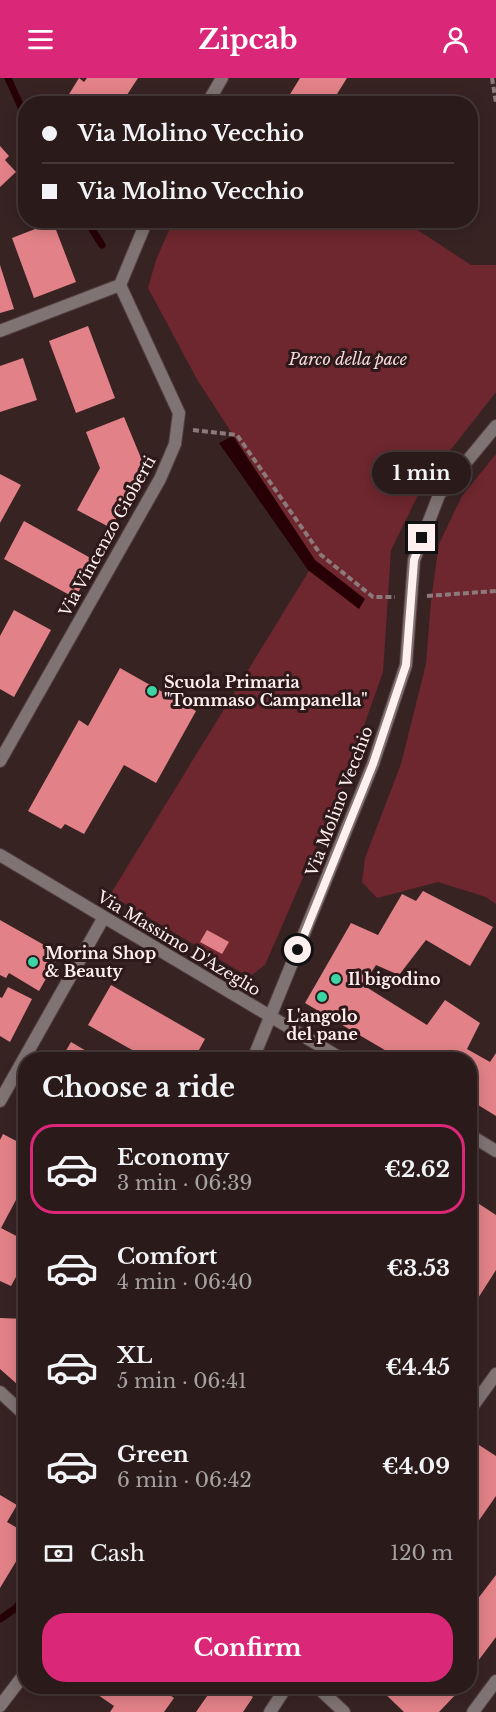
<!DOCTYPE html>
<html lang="en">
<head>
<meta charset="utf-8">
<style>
	body { margin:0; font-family:"Libre Baskerville",serif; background:#362727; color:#f1f3f6; height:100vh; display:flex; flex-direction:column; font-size:22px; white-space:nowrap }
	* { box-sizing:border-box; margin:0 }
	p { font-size:20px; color:#a5a1a2 }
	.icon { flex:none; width:33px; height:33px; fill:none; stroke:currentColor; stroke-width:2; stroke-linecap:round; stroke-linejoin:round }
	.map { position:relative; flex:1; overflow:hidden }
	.details { position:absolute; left:18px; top:974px; width:459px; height:642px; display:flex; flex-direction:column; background:#2a1a1a; border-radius:24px; box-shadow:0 3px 15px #0003,0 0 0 2px #463839 }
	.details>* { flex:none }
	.guide { position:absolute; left:18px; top:18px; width:460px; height:132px; border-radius:24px; box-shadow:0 3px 15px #0003,0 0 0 2px #463839; display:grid; align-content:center; height:132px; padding:0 24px; background:#2a1a1a }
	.end { position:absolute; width:27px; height:27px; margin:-14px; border:8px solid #fff0f0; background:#111; box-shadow:0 0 0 3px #111 }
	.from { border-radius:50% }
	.bubble { position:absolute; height:42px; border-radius:21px; background:#2a1a1a; box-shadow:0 3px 15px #0003,0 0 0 2px #463839; font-size:20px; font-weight:700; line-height:42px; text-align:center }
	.guide b { display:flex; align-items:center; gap:21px; height:57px; font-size:22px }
	.guide b+b { border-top:2px solid #463839 }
	.guide i { width:15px; height:15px; background:#f1f3f6 }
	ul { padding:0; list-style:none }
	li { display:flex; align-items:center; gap:18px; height:90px; margin:0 12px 9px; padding:0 12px; border:3px solid transparent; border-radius:24px }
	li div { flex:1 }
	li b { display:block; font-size:22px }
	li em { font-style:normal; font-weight:700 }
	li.active { border-color:#db2777 }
	li>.icon { width:54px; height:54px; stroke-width:1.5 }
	h2 { padding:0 24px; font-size:27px; line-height:72px }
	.pay { display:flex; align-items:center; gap:15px; height:66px; padding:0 24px; font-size:22px }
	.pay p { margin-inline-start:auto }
	.cta { display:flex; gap:12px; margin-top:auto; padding:12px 24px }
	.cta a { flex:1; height:69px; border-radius:24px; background:#db2777; color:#fff; font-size:24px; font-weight:700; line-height:69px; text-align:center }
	header { display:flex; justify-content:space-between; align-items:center; height:78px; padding:0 24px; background:#db2777; color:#fff; font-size:27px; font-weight:700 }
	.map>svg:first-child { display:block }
	.green { fill:#6e272e }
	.water { fill:#260005 }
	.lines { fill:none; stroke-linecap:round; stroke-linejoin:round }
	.stream { stroke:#260005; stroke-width:7 }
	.building { fill:#e28288 }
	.minor-casing { stroke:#544040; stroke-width:14 }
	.tertiary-casing { stroke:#544040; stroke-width:14 }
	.path { stroke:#8c7a7a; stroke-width:4; stroke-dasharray:6 3; stroke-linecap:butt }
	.minor { stroke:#7f7373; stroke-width:12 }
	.tertiary { stroke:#7f7373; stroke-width:12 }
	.route { stroke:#fff0f0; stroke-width:8 }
	.poi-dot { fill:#3cd4a4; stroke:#2d191a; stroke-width:2 }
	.labels { text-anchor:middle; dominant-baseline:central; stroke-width:6; stroke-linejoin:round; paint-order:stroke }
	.park-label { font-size:16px; font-style:italic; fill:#f5dada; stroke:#2d191a }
	.street-label { font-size:16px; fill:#fff0f0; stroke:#2d191a }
	.poi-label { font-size:16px; font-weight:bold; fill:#fff0f0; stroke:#2d191a; text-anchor:start }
</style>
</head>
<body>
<header><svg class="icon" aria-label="menu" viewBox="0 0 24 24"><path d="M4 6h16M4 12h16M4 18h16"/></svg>Zipcab<svg class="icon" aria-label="person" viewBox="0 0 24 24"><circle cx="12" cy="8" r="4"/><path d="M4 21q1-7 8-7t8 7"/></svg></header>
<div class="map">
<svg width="496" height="1634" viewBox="0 0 496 1634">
	<rect width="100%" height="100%" fill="#382323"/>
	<path class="green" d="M173,143H404L471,187H496V314L423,407L391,472L383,594L341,712L265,887L249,899L110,817L315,483L198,303L148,210L156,182Z
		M496,376V826L486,819L438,804L377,820L362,804L365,780L401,686L426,586L431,523L439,466L462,418Z"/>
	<path class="water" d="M233,358L315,482L365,521L359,531L308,492L219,365Z"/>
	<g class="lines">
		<path class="stream" d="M8,0L26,40
			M86,142L102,167
			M0,1541L16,1530L26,1515"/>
	</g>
	<path class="building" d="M79,0L84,4L87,0H138L121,26H63Z
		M300,0H347L337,16L352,26H284Z
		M0,68L9,78L5,82L16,94L0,109Z
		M53,144L76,204L34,220L12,160Z
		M0,187L14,231L0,235Z
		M88,248L115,320L76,335L49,263Z
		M23,280L37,322L0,334V288Z
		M124,339L146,392L111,450L77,432L100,390L86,354Z
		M0,396L21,407L0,445Z
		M24,443L96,483L75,520L4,481Z
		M14,532L51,552L14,619L0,611V558Z
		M120,590L196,633L156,705L124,687L84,756L65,746L61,751L28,733L79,642L88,648Z
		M423,813L493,849L470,888L426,862L399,897L376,887L363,907L427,947L445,922L480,945L467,971L490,984L496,975V1038L470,1022V981H400L305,925L351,845L378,857L402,816L416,823Z
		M0,842L60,876L39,913L9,895L6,900L0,897Z
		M207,852L229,864L222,876L200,864Z
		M111,907L205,961L194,981H148L88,947Z
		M8,909L32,921L10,964L0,958V919L2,920Z
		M71,964L100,981H61Z
		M3,1056L26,1068V1125L17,1120L1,1150L26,1163V1181L11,1208L0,1203V1062Z
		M470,1120L496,1137V1192L475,1225L470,1222V1188L477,1177L470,1172Z
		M0,1240L26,1241V1314L0,1291Z
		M479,1367L496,1378V1418L473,1451L470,1448V1381Z
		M0,1417L17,1427L7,1444L26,1455V1467L0,1510Z
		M496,1497V1559L472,1591L470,1589V1531Z
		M85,1608H157L174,1620L164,1634H110L114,1628Z
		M214,1608H236L253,1619L243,1634H196Z
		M385,1608H455L460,1612L439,1634H404L381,1612Z"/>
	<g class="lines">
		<defs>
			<path id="minor" d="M207,26L222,0
				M120,207L147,142
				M0,253L120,207
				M0,683L160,401L175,366L179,335L120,207
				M0,777L342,981
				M253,981L373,686L406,587L414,482L439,417L496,348
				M0,1023L104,839
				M470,1057L496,1073
				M0,1628L26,1594
				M270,1634L287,1608
				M473,1634L496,1603"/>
			<path id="tertiary" d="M0,1314L26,1338
				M470,1332L496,1296
				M316,1608L344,1634"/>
		</defs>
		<use href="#minor" class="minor-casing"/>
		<use href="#tertiary" class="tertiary-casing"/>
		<path class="path" d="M492,0L496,25
			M193,352L237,357L321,477L373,519H395
			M427,518L496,513"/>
		<use href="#minor" class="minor"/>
		<use href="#tertiary" class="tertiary"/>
	</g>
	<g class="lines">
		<path class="route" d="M298,872L373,686L406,587L414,482L422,460"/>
	</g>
	<g class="poi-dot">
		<circle cx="152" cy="613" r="6"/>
		<circle cx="33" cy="884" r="6"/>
		<circle cx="336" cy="901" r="6"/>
		<circle cx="322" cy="919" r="6"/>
	</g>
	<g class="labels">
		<g class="park-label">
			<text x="348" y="281">Parco della pace</text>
		</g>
		<g class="street-label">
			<text transform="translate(107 458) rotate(-61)">Via Vincenzo Gioberti</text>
			<text transform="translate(339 723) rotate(-69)">Via Molino Vecchio</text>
			<text transform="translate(179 865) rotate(31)">Via Massimo D'Azeglio</text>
		</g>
		<g class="poi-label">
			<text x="164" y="604">Scuola Primaria<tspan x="164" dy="18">"Tommaso Campanella"</tspan></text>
			<text x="45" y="875">Morina Shop<tspan x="45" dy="18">&amp; Beauty</tspan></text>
			<text x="348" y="901">Il bigodino</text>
			<text x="322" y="938" text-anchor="middle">L'angolo<tspan x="322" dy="18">del pane</tspan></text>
		</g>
	</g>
</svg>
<i class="end from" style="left:298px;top:872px"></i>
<i class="end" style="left:422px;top:460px"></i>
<div class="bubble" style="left:372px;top:374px;width:99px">1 min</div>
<div class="guide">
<b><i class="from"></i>Via Molino Vecchio</b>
<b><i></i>Via Molino Vecchio</b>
</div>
<section class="details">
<h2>Choose a ride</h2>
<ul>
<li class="active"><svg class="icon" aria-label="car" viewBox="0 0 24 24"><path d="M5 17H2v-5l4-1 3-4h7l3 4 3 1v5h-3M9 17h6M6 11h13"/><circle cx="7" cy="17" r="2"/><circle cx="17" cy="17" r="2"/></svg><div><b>Economy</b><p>3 min · 06:39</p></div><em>€2.62</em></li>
<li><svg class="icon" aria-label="car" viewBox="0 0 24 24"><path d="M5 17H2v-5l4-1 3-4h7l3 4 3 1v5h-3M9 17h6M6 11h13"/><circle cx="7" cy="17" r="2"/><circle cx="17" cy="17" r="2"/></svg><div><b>Comfort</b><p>4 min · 06:40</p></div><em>€3.53</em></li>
<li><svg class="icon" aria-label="car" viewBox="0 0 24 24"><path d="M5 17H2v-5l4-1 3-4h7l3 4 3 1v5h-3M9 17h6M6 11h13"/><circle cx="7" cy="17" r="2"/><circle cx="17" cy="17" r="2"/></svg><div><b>XL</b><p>5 min · 06:41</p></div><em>€4.45</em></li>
<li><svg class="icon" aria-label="car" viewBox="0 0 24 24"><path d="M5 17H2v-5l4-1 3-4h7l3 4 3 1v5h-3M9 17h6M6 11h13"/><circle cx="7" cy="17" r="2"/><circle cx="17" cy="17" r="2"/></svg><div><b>Green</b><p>6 min · 06:42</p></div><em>€4.09</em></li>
</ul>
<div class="pay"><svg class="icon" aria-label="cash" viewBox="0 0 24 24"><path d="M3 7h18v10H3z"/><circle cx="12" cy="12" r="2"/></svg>Cash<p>120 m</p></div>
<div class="cta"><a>Confirm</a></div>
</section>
</div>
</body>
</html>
